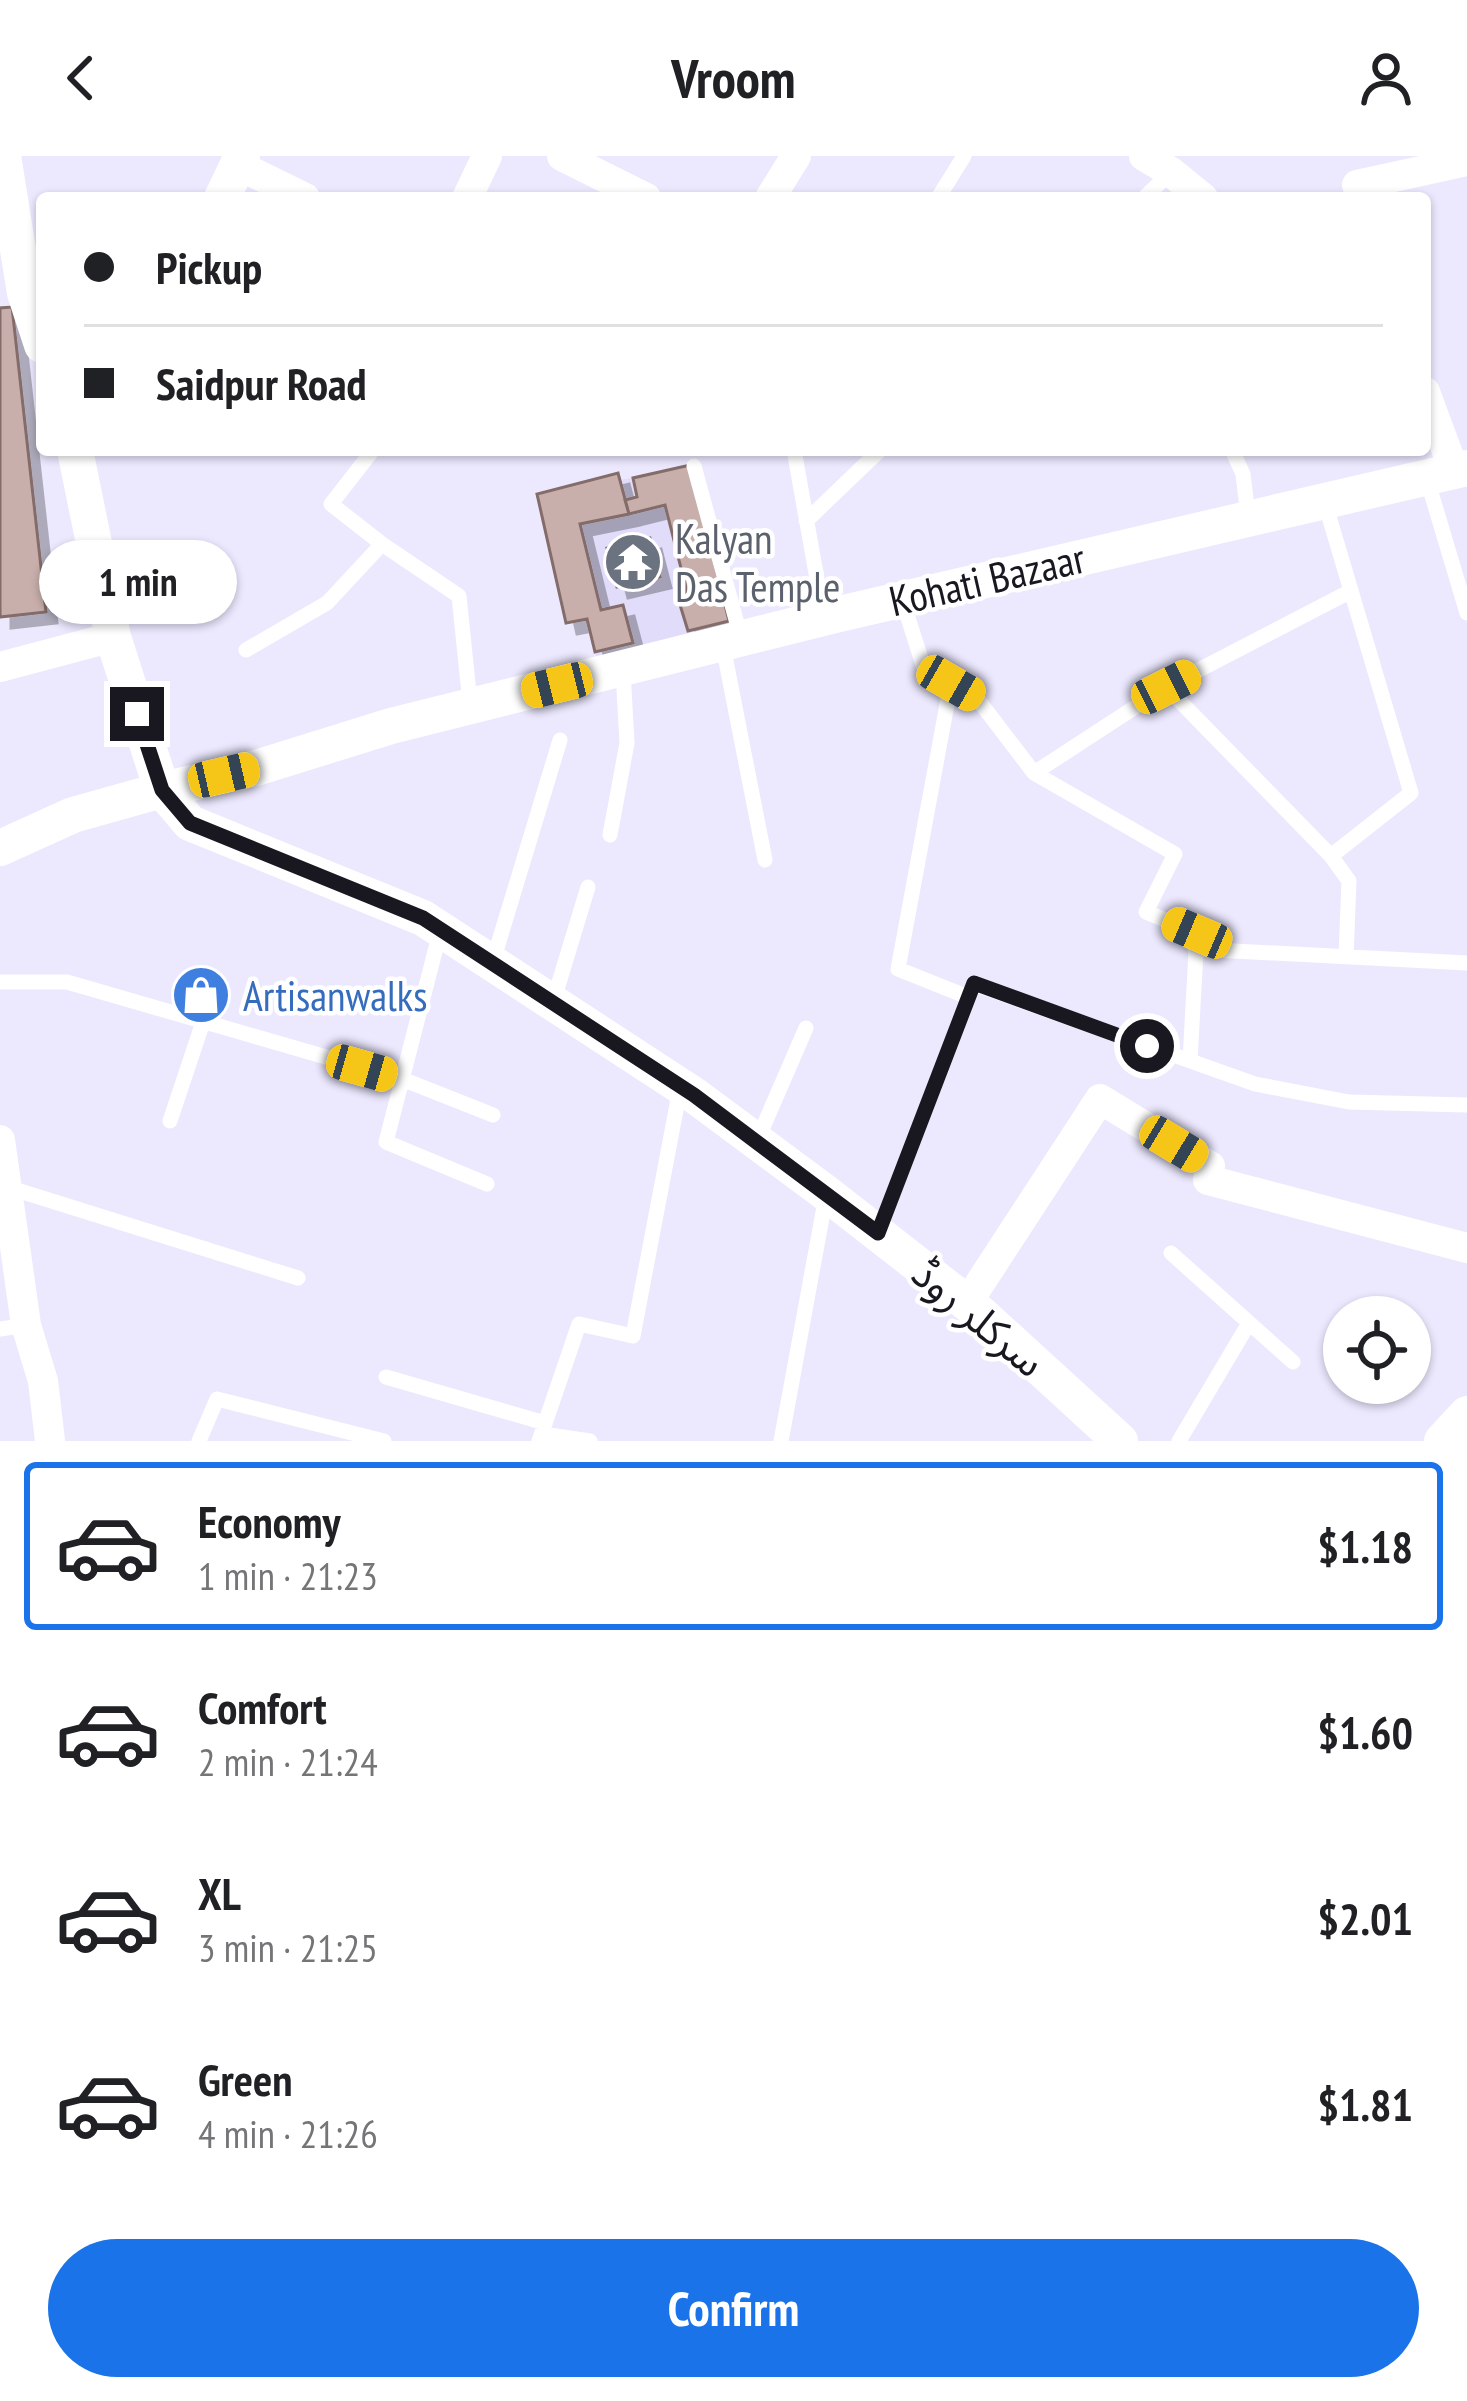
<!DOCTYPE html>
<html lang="en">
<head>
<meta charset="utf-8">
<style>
	body { margin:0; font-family:"PT Sans Narrow","Noto Sans Arabic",sans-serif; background:#f2f2f2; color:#202124; height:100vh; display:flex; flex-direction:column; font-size:45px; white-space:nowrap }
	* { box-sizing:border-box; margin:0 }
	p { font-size:39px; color:#757577 }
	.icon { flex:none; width:66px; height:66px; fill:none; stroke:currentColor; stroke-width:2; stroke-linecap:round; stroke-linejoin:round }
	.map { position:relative; height:1285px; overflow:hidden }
	.sheet { display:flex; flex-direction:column; background:#fff; flex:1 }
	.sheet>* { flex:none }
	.hud { position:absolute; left:36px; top:36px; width:1395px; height:264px; border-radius:12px; box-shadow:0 3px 9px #0004; display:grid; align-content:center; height:264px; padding:0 48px; background:#fff }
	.fabs { position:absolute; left:1323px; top:1140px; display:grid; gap:24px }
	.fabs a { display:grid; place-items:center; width:108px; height:108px; border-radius:50%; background:#fff; box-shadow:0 3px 9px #0004; font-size:60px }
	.end { position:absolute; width:54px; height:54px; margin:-27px; border:15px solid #191820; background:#fff; box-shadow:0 0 0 6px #fff }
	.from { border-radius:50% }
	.bubble { position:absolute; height:84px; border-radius:42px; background:#fff; box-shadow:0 3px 9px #0004; font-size:39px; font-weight:700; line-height:84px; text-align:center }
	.car { position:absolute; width:36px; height:72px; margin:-36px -18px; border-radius:15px; box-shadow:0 0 9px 3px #0007; background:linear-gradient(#f5c518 24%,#345 0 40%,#f5c518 0 76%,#345 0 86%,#f5c518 0) }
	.hud b { display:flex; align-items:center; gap:42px; height:114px; font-size:45px }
	.hud b+b { border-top:3px solid #e0e0e0 }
	.hud i { width:30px; height:30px; background:#202124 }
	ul { padding:21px 0 0; list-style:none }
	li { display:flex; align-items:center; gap:36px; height:168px; margin:0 24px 18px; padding:0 24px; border:6px solid transparent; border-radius:12px }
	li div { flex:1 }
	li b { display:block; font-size:45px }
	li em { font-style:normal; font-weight:700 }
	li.active { border-color:#1a73e8 }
	li>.icon { width:108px; height:108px; stroke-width:1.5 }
	.action { display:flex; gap:24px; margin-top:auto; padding:24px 48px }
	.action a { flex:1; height:138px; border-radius:72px; background:#1a73e8; color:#fff; font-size:48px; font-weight:700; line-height:138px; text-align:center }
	header { display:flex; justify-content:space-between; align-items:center; height:156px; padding:0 48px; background:#fff; font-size:54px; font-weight:700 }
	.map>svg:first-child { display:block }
	.built { fill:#e0dcfa }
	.building { fill:#c8afab; stroke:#836c69; stroke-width:3; filter:url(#shadow) }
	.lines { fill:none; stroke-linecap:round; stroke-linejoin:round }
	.service { stroke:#fff; stroke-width:15 }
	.minor { stroke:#fff; stroke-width:30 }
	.tertiary { stroke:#fff; stroke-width:36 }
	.route { stroke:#191820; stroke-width:15 }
	.labels { text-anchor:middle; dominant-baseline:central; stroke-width:9; stroke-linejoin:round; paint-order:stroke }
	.worship-label { font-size:42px; fill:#5b616d; stroke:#fff; text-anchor:start }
	.street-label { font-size:42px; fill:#191820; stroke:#fff }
	.shop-label { font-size:42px; fill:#366cbe; stroke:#fff; text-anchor:start }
</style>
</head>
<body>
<header><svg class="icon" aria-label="back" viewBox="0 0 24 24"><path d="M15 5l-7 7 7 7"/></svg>Vroom<svg class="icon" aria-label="person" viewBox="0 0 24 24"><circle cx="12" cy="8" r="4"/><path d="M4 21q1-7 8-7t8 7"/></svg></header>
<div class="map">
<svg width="1467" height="1285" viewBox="0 0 1467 1285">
	<defs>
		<filter id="shadow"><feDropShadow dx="11" dy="11" stdDeviation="0" flood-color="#0004"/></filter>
	</defs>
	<rect width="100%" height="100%" fill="#ece9ff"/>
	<path class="built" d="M694,310L741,482L601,518L587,463L566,467L537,338L618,317L621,324Z"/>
	<path class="building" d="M12,151L46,456L0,461V152Z
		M690,309L729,465L688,475L677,439L687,436L665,349L629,358L625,344L637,341L633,322Z
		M618,317L629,358L580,368L601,454L623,449L633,487L595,496L587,463L566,467L537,338Z
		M650,382L660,421L617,431L607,392Z"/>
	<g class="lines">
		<path class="service" d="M938,42L964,0
			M1144,42L1171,16
			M373,294L331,348L382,388L459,440L470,547
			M794,294L824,462
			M1232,294L1243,318L1248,360
			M694,310L741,482
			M1427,323L1467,457
			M1325,347L1411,637L1331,700
			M806,365L880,294
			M108,441L201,397
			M902,443L924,512L976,541L1034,617L1175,698L1146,756L1197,777L1190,905
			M723,490L765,704
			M246,494L327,447L382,388
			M951,527L898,813L968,841
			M1166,531L1331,700L1349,725L1346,801
			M1034,617L1166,531L1351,435
			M610,679L627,587L623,515
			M440,776L386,986L487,1028
			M1195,793L1467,807
			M493,805L560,584
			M0,826H67L402,923L493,959
			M554,843L588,731
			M170,965L203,866
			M757,985L806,872
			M7,1031L298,1122
			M879,1074L974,828L1255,928L1349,946L1467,949
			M1171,1097L1293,1206
			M0,1173L26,1169
			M386,1221L545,1267
			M542,1278L590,1285
			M199,1285L217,1243L384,1285
			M539,1285L579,1168L633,1180L680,933
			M781,1285L826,1040
			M1179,1285L1249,1167"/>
		<path class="minor" d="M562,0L646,42
			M1144,0L1171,16L1203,42
			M238,9L305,42
			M1357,29L1467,5
			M467,42L487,0
			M770,42L796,0
			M1425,236L1454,314
			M0,511L113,481
			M0,984L26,1169L43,1225L50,1285
			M1208,1024L1467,1092
			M967,1147L1100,943L1210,1010"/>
		<path class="tertiary" d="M3,0L25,137L42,189
			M222,42L242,0
			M75,294L113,481L162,634L190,667L423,762L694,939L826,1037L981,1158L1120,1285
			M0,692L73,659L162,634L256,612L391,570L835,459L1467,312
			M1442,1285L1467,1258"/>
	</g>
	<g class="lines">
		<path class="route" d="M137,558L162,634L190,667L423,762L694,939L878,1077L974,827L1147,890"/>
	</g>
	<defs>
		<symbol id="temple-disc" viewBox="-11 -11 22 22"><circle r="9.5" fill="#6b7280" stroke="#fff"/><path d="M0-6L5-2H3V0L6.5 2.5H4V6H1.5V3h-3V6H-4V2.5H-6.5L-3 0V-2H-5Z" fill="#fff"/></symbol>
		<symbol id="shop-disc" viewBox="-11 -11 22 22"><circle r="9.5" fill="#3f7fe0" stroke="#fff"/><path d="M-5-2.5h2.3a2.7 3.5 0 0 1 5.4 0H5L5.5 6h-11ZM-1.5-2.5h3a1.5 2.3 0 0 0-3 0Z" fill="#fff"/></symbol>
	</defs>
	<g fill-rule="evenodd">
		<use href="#temple-disc" x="600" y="373" width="66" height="66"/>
		<use href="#shop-disc" x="168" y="806" width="66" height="66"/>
	</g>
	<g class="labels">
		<g class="worship-label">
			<text x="675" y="382">Kalyan<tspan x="675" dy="48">Das Temple</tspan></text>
		</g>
		<g class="street-label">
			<text transform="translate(987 423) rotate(-13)">Kohati Bazaar</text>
			<text transform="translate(979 1161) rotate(40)">سرکلر روڈ</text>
		</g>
		<g class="shop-label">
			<text x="243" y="839">Artisanwalks</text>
		</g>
	</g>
</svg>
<div class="fabs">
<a><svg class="icon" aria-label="locate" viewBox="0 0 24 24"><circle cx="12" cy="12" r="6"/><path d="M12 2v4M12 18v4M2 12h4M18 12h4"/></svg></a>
</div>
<i class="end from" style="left:1147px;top:890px"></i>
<i class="end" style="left:137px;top:558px"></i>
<div class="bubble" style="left:39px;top:384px;width:198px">1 min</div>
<i class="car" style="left:951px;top:527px;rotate:120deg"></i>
<i class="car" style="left:557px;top:529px;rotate:256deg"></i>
<i class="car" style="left:1166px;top:531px;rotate:63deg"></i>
<i class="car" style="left:224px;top:619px;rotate:77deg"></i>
<i class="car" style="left:1197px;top:777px;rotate:293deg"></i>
<i class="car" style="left:362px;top:912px;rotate:106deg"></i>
<i class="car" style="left:1174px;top:988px;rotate:121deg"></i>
<div class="hud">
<b><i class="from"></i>Pickup</b>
<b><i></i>Saidpur Road</b>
</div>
</div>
<section class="sheet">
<ul>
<li class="active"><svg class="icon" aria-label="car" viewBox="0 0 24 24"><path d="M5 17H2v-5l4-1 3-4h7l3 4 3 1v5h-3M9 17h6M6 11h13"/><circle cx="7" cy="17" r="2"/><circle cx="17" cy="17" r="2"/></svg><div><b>Economy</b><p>1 min · 21:23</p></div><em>$1.18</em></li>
<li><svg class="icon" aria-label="car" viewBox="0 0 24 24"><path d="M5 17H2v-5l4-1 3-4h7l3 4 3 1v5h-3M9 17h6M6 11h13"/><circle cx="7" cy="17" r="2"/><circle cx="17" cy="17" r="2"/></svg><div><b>Comfort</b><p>2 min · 21:24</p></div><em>$1.60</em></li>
<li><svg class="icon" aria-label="car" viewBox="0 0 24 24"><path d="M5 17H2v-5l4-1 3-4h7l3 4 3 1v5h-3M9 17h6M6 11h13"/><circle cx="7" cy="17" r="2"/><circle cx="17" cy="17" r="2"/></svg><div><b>XL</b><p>3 min · 21:25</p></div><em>$2.01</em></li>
<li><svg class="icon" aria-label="car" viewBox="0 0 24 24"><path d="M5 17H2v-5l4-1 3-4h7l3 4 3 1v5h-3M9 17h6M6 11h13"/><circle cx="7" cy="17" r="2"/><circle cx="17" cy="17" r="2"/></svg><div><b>Green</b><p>4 min · 21:26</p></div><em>$1.81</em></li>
</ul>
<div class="action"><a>Confirm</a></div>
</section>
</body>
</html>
